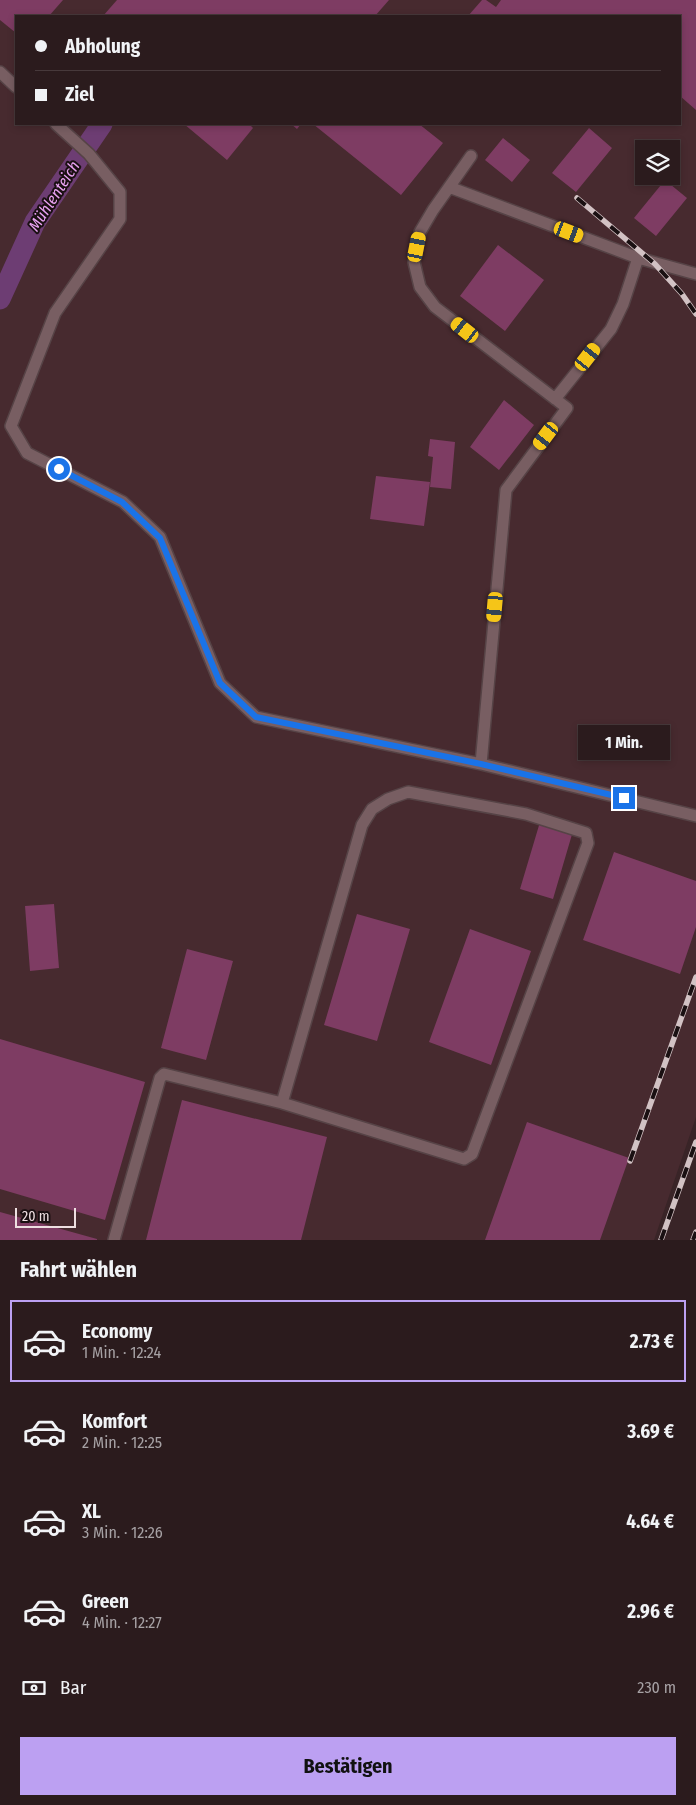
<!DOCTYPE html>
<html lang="de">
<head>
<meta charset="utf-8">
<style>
	body { margin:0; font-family:"Fira Sans Condensed",sans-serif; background:#332426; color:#f1f3f6; height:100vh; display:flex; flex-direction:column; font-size:19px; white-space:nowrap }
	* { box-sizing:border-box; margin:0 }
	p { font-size:16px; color:#a6a1a4 }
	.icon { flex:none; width:28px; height:28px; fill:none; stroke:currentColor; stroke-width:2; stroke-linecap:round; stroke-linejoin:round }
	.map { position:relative; height:1240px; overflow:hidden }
	.sheet { display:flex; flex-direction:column; background:#2b1b1d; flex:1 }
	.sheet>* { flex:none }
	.top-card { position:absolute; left:15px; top:15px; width:666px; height:110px; border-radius:0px; box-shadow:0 2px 8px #0003,0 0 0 1px #47393b; display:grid; align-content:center; height:110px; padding:0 20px; background:#2b1b1d }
	.fabs { position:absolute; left:635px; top:140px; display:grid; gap:10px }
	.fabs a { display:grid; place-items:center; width:45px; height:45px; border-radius:0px; background:#2b1b1d; box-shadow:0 2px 8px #0003,0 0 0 1px #47393b; font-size:25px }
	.scale { position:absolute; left:15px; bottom:12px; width:61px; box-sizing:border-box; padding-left:5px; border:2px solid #eedfe1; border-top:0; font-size:14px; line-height:18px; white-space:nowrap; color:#eedfe1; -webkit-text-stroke:4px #1a1012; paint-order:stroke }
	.end { position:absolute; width:22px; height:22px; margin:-11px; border:6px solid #1a73e8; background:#fff; box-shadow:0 0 0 2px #fff }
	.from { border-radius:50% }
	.bubble { position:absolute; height:35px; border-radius:0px; background:#2b1b1d; box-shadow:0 2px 8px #0003,0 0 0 1px #47393b; font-size:16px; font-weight:700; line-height:35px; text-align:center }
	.car { position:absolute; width:15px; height:30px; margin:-15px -8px; border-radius:6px; box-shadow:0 0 4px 1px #0007; background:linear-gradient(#f5c518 24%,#345 0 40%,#f5c518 0 76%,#345 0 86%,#f5c518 0) }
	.top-card b { display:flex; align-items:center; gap:18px; height:48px; font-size:19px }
	.top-card b+b { border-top:1px solid #47393b }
	.top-card i { width:12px; height:12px; background:#f1f3f6 }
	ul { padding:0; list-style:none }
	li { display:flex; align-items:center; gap:15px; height:82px; margin:0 10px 8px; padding:0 10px; border:2px solid transparent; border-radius:0px }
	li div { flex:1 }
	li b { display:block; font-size:19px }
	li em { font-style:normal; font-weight:700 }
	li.current { border-color:#bca0f2 }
	li>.icon { width:45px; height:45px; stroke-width:1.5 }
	h2 { padding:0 20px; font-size:22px; line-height:60px }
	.pay { display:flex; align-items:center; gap:12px; height:55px; padding:0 20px; font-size:19px }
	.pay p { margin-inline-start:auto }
	.primary-button { display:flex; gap:10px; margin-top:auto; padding:10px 20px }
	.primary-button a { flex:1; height:58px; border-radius:0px; background:#bca0f2; color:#111; font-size:20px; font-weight:700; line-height:58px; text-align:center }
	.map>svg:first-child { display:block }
	.built { fill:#472a2f; fill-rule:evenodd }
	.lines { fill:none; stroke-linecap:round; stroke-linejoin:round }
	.canal { stroke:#6d3d73; stroke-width:21 }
	.building { fill:#7e3c63 }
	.lane-casing { stroke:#564346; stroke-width:14 }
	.lane { stroke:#785e62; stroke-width:11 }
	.rail-casing { stroke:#d2c2c4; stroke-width:5.5 }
	.rail { stroke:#1a1012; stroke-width:4; stroke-dasharray:11; stroke-linecap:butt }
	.route { stroke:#1a73e8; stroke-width:6 }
	.labels { text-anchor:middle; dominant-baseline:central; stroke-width:4; stroke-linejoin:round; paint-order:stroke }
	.water-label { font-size:16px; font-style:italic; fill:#e8a2f1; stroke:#1a1012 }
</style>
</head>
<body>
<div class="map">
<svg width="696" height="1240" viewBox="0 0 696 1240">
	<rect width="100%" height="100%" fill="#392427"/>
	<path class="built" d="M0,0H696V1117L654,1240H0ZM16,16H680V124H16ZM644,149H671V176H644Z"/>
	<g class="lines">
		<path class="canal" d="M0,299L35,222L102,124"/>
	</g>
	<path class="building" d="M0,0H63L49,16H16V33L0,20Z
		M117,0H389L375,16H103Z
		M482,0H486L496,7L501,0H696V110L680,96V16H468Z
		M184,124H249L253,128L227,160Z
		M291,124H301L297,129Z
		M313,124H419L443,143L401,195Z
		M589,128L612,148L576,192L552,173Z
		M503,138L530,160L512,182L485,160Z
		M665,180L687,198L656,236L634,218Z
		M498,245L544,280L505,331L460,296Z
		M504,400L534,425L499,470L470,447Z
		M430,439L455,442L451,489L430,487L433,457L428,456Z
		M376,476L430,482L424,526L370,519Z
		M540,822L573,831L553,899L520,889Z
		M614,852L696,881V927L680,974L583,940Z
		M54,904L59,968L30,971L25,906Z
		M357,914L410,929L377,1041L324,1025Z
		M470,929L531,951L491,1065L429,1042Z
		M187,949L233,961L206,1060L161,1048Z
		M0,1039L145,1082L105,1220L0,1189Z
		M182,1100L327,1137L301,1240H146Z
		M527,1122L629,1158L600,1240H485Z
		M0,1212L97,1239V1240H0Z"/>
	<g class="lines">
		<defs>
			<path id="lane" d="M0,72L16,87
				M56,124L89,154L120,192V219L55,313L11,426L27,453L123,502L160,537L220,683L256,717L481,764
				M471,156L433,210L420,232L414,262L420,287L435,307L567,408L506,490L481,764L696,816
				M449,187L638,258L696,274
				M555,399L611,329L623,304L638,258
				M114,1240L160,1078L164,1074L282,1103L464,1159L472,1154L588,843L586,833L526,814L408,792L388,799L372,809L362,825L282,1103"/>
		</defs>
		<use href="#lane" class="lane-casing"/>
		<use href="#lane" class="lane"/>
		<defs>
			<path id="rail" d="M577,198L655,264L682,294L696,314
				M630,1161L696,977
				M661,1240L696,1142
				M693,1240L696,1232"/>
		</defs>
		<use href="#rail" class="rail-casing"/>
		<use href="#rail" class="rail"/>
	</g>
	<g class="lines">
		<path class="route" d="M59,469L122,502L160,538L220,683L256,717L481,764L624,798"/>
	</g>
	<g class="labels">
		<g class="water-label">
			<text transform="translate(54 196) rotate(-57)">Mühlenteich</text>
		</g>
	</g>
</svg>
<div class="fabs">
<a><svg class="icon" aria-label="layers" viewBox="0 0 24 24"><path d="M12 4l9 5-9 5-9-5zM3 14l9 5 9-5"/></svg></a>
</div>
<div class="scale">20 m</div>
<i class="end from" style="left:59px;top:469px"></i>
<i class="end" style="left:624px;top:798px"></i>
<div class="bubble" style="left:578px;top:725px;width:92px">1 Min.</div>
<i class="car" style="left:569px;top:232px;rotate:111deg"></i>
<i class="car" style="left:417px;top:247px;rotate:11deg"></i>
<i class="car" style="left:465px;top:330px;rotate:308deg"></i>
<i class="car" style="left:588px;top:357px;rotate:38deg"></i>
<i class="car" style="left:546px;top:436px;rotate:217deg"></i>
<i class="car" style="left:495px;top:607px;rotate:185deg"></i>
<div class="top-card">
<b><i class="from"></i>Abholung</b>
<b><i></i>Ziel</b>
</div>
</div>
<section class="sheet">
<h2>Fahrt wählen</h2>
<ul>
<li class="current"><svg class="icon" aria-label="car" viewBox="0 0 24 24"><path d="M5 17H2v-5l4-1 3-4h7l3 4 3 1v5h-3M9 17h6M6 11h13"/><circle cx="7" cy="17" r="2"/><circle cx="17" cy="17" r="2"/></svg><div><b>Economy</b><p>1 Min. · 12:24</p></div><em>2.73 €</em></li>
<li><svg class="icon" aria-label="car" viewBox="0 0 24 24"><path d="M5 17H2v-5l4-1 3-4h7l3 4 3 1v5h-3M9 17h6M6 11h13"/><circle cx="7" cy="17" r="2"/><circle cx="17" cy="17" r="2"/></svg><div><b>Komfort</b><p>2 Min. · 12:25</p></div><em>3.69 €</em></li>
<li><svg class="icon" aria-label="car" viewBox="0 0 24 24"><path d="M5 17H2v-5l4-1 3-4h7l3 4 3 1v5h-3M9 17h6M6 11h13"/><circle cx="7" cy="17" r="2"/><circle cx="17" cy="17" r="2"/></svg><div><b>XL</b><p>3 Min. · 12:26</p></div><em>4.64 €</em></li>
<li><svg class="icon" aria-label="car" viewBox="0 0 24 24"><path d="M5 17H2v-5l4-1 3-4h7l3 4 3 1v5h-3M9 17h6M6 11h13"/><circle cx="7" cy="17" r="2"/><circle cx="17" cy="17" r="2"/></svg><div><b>Green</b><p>4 Min. · 12:27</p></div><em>2.96 €</em></li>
</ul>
<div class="pay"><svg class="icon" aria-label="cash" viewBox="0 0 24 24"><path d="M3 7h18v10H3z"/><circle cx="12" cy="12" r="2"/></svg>Bar<p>230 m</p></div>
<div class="primary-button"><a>Bestätigen</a></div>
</section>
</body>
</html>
